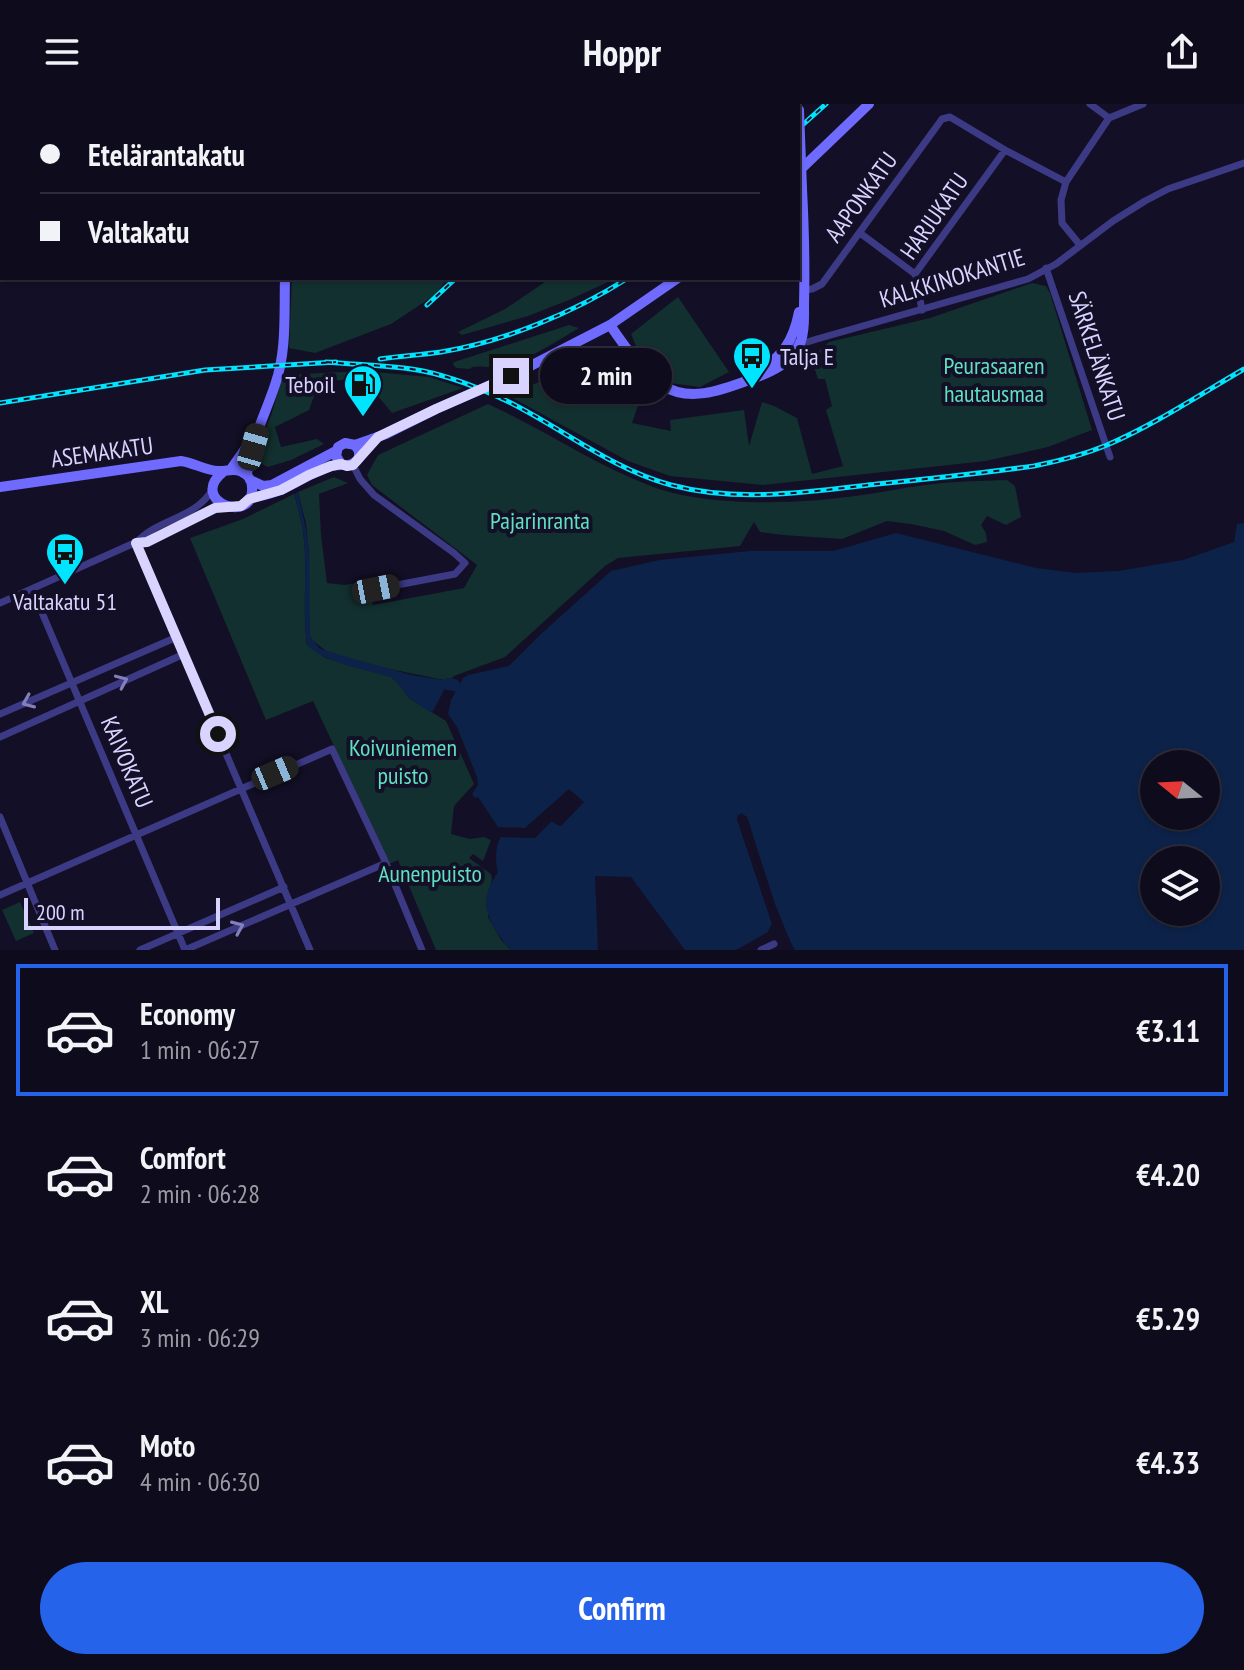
<!DOCTYPE html>
<html lang="en">
<head>
<meta charset="utf-8">
<style>
	body { margin:0; font-family:"PT Sans Narrow",sans-serif; background:#171425; color:#f1f3f6; height:100vh; display:flex; flex-direction:column; font-size:30px; white-space:nowrap }
	* { box-sizing:border-box; margin:0 }
	p { font-size:26px; color:#9b9ba3 }
	.icon { flex:none; width:44px; height:44px; fill:none; stroke:currentColor; stroke-width:2; stroke-linecap:round; stroke-linejoin:round }
	.map { position:relative; height:846px; overflow:hidden }
	.sheet { display:flex; flex-direction:column; background:#0e0b1c; flex:1 }
	.sheet>* { flex:none }
	.banner { position:absolute; left:0px; top:0px; width:800px; height:176px; box-shadow:0 2px 6px #0004,0 0 0 2px #2e2b3b; display:grid; align-content:center; height:176px; padding:0 40px; background:#0e0b1c }
	.needle { width:52px; rotate:288deg }
	.controls { position:absolute; left:1140px; top:646px; display:grid; gap:16px }
	.controls a { display:grid; place-items:center; width:80px; height:80px; border-radius:50%; background:#0e0b1c; box-shadow:0 2px 6px #0004,0 0 0 2px #2e2b3b; font-size:40px }
	.scale { position:absolute; left:24px; bottom:20px; width:196px; box-sizing:border-box; padding-left:8px; border:4px solid #d9d4ff; border-top:0; font-size:22px; line-height:28px; white-space:nowrap; color:#d9d4ff; -webkit-text-stroke:6px #130f26; paint-order:stroke }
	.end { position:absolute; width:36px; height:36px; margin:-18px; border:10px solid #d9d4ff; background:#111; box-shadow:0 0 0 4px #111 }
	.from { border-radius:50% }
	.bubble { position:absolute; height:56px; border-radius:28px; background:#0e0b1c; box-shadow:0 2px 6px #0004,0 0 0 2px #2e2b3b; font-size:26px; font-weight:800; line-height:56px; text-align:center }
	.car { position:absolute; width:24px; height:48px; margin:-24px -12px; border-radius:10px; box-shadow:0 0 6px 2px #0007; background:linear-gradient(#222 24%,#8ab4d8 0 40%,#222 0 76%,#8ab4d8 0 86%,#222 0) }
	.banner b { display:flex; align-items:center; gap:28px; height:76px; font-size:30px }
	.banner b+b { border-top:2px solid #2e2b3b }
	.banner i { width:20px; height:20px; background:#f1f3f6 }
	ul { padding:14px 0 0; list-style:none }
	li { display:flex; align-items:center; gap:24px; height:132px; margin:0 16px 12px; padding:0 24px; border:4px solid transparent; border-radius:0px }
	li div { flex:1 }
	li b { display:block; font-size:30px }
	li em { font-style:normal; font-weight:800 }
	li.current { border-color:#2563eb }
	li>.icon { width:72px; height:72px; stroke-width:1.5 }
	.cta { display:flex; gap:16px; margin-top:auto; padding:16px 40px }
	.cta a { flex:1; height:92px; border-radius:48px; background:#2563eb; color:#fff; font-size:32px; font-weight:800; line-height:92px; text-align:center }
	header { display:flex; justify-content:space-between; align-items:center; height:104px; padding:0 40px; background:#0e0b1c; font-size:36px; font-weight:800 }
	.map>svg:first-child { display:block }
	.green { fill:#12302f }
	.water { fill:#0c2248; fill-rule:evenodd }
	.pier { fill:#130f26 }
	.lines { fill:none; stroke-linecap:round; stroke-linejoin:round }
	.river { stroke:#0c2248; stroke-width:12 }
	.minor { stroke:#3d3a85; stroke-width:7 }
	.secondary { stroke:#6f6bff; stroke-width:10 }
	.rail-casing { stroke:#00e5ff; stroke-width:5 }
	.rail { stroke:#130f26; stroke-width:2; stroke-dasharray:6; stroke-linecap:butt }
	.secondary-bridge { stroke:#6f6bff; stroke-width:10 }
	.oneway { stroke:#837fbc }
	.route { stroke:#d9d4ff; stroke-width:10 }
	.labels { text-anchor:middle; dominant-baseline:central; stroke-width:8; stroke-linejoin:round; paint-order:stroke }
	.street-label { font-size:24px; fill:#d9d4ff; stroke:#130f26 }
	.poi-label { font-size:24px; fill:#d9d4ff; stroke:#130f26; text-anchor:start }
	.park-label { font-size:24px; fill:#5fe0c0; stroke:#130f26 }
</style>
</head>
<body>
<header><svg class="icon" aria-label="menu" viewBox="0 0 24 24"><path d="M4 6h16M4 12h16M4 18h16"/></svg>Hoppr<svg class="icon" aria-label="share" viewBox="0 0 24 24"><path d="M12 15V3M7 8l5-5 5 5M5 13v7h14v-7"/></svg></header>
<div class="map">
<svg width="1244" height="846" viewBox="0 0 1244 846">
	<rect width="100%" height="100%" fill="#130f26"/>
	<path class="green" d="M292,174H448L435,191L391,220L315,249L289,244Z
		M551,174H612L610,177L569,196L528,212L462,231L458,228L505,205Z
		M1032,179L1046,182L1050,189L1092,326L1048,343L986,357L763,381L670,372L628,357L507,291L554,272L610,243L619,247L644,284L632,319L671,327L670,316L744,306L749,342L762,298L774,302L797,314L812,370L843,362L826,306L832,302L825,275H818L811,254L829,238L930,214Z
		M678,193L729,268L700,283L670,279L638,247L631,230Z
		M569,221L579,224C559,236 526,257 504,262C492,265 483,261 472,263L470,265L456,264L453,260L454,258Z
		M342,268H375L429,273L463,284L392,309L363,274L319,278L309,306L275,323L281,343L317,335L324,340L291,356L268,363L256,357L258,342L271,312L283,271Z
		M488,300C543,325 594,361 651,382C707,404 803,400 862,391C886,388 910,382 934,380C958,377 983,377 1007,376L1015,382L1021,413L1006,421L987,412L981,421L986,429L987,438L975,441L944,427L911,420L887,417L842,435L783,431L760,428L754,418L740,442L618,454L605,462L505,553L454,572L449,577L370,561L326,547L312,536L310,532L308,491L309,449L306,420L298,388L334,373L348,379L319,390L321,431L327,479L345,481L369,477L373,501L464,484L477,461L372,381L367,371L378,351Z
		M294,390C300,410 305,431 305,452C306,482 303,512 307,541L326,554L391,573L397,578L409,594L446,617L474,680L454,702L451,730L470,735L484,733L491,736L483,757L473,750L469,754L491,770L492,775L490,783L488,813L501,836L511,846H436L398,756L389,760L313,597L266,616L190,434L243,415Z
		M20,798L34,829L16,837L2,806Z"/>
	<path class="water" d="M298,388C302,409 308,429 309,450C310,478 309,505 310,532L319,544L326,547L411,571L449,577L433,607L430,608L409,594L397,578L391,573C366,566 325,559 307,541C303,512 306,482 305,452C305,431 300,410 294,390Z
		M1244,419V846H795C774,811 760,753 747,713L738,711L737,715L772,820L768,828L736,846H685L631,773L595,772L598,846H511C499,834 485,813 486,796C487,785 493,776 498,768C495,757 495,742 501,733L535,734L552,717L557,721L561,722L584,698L569,685L525,724L498,723L478,693L475,694L472,690L478,681L477,673L457,623L448,610L451,596L455,589L453,582L454,580H460L463,574L468,571L509,562L541,530L611,467L659,456L750,447H833L896,429L1036,464L1076,469L1118,467L1183,456L1234,438L1237,420ZM1154,660H1206V712H1154ZM1154,756H1206V808H1154Z"/>
	<path class="pier" d="M741,709L747,713L775,800L790,837H785L742,713L776,819L773,828H768L772,819L737,715Z"/>
	<g class="lines">
		<path class="river" d="M448,580L454,581"/>
		<path class="minor" d="M94,0V2
			M1090,0L1109,14
			M136,2L148,0
			M0,24L2,23
			M860,129L915,170
			M1080,141L1062,119L1061,96L1066,78L1109,14L1143,0
			M1046,164L1110,353
			M805,186L812,185L822,180L942,15L950,13L1005,46L1066,78
			M922,206L915,170L1005,46
			M791,237L801,240L817,235L1028,175L1056,160L1113,117L1145,97L1168,85L1244,59
			M353,361L360,375L374,391L454,449L465,459L455,470L376,485
			M136,439L310,846
			M136,439C158,414 194,416 213,385
			M32,485L185,846
			M0,499L132,440L147,438L215,404L224,402
			M0,610L177,533
			M0,633L184,550
			M0,713L55,846
			M0,791L332,645L386,759L422,846
			M140,846L284,783
			M185,846L386,759
			M761,846L774,840"/>
		<path class="secondary" d="M277,0L279,2
			M305,2L307,0
			M798,68L869,0
			M610,221C623,240 642,268 662,281C689,299 722,286 749,276C770,269 793,259 801,237C805,225 804,213 804,201C805,162 804,123 802,85
			M758,269C782,251 793,239 799,208
			M355,341L386,330L436,305L511,272L610,221L678,174
			M231,365L252,335
			M247,371C250,339 265,311 275,281C287,247 284,209 285,174
			M250,376L263,382L272,381L336,347
			M0,383L181,357C194,359 205,366 218,367C226,368 234,363 242,368C248,371 252,377 252,383C255,422 187,397 223,368
			M249,395C260,392 270,390 280,386C298,379 313,367 332,362C343,359 351,365 359,354V347L355,341L345,339L338,343L336,352L341,360"/>
		<defs>
			<path id="rail" d="M798,25L826,0
				M427,201L456,174
				M380,255C400,252 421,251 441,248C503,238 575,208 628,174
				M326,258C358,261 391,261 423,267C452,273 482,285 509,298C563,325 612,365 671,381C738,399 809,388 877,380C929,375 982,369 1034,362C1059,357 1083,351 1107,341C1154,321 1199,291 1244,265
				M0,299L205,266L336,258"/>
		</defs>
		<use href="#rail" class="rail-casing"/>
		<use href="#rail" class="rail"/>
		<path class="secondary-bridge" d="M799,6L802,85"/>
	</g>
	<defs><path id="oneway-chevron" d="M-2-3.5L2.5 0L-2 3.5" fill="none" stroke-width="1.6" stroke-linecap="round" stroke-linejoin="round" transform="scale(2)"/></defs>
	<g class="oneway">
		<use href="#oneway-chevron" transform="translate(122 577) rotate(-24)"/>
		<use href="#oneway-chevron" transform="translate(28 598) rotate(157)"/>
		<use href="#oneway-chevron" transform="translate(238 823) rotate(-23)"/>
	</g>
	<g class="lines">
		<path class="route" d="M218,630L136,439L147,438L215,404L241,402L249,395L281,386L309,371L331,362L341,360L347,362L353,361L378,333L436,305L511,272"/>
	</g>
	<defs>
		<symbol id="bus-pin" viewBox="-11 -11 22 30"><path d="M0 17L-7.5 6A9.5 9.5 0 1 1 7.5 6Z" fill="#00e5ff" stroke="#130f26"/><path d="M-5-6H5V4H4V6H2V4H-2V6H-4V4H-5ZM-3.5-4V0h7V-4ZM-3.5 1.2v1.5H-2V1.2ZM2 1.2v1.5H3.5V1.2Z" fill="#111"/></symbol>
		<symbol id="fuel-pin" viewBox="-11 -11 22 30"><path d="M0 17L-7.5 6A9.5 9.5 0 1 1 7.5 6Z" fill="#00e5ff" stroke="#130f26"/><path d="M-5.5-6h7V0h2V4h1.3V-2.5L3-4.5l.8-.8L6-3V5H2.5V1h-1V6h-7ZM-4.2-4.7v3.2H.2V-4.7Z" fill="#111"/></symbol>
	</defs>
	<g fill-rule="evenodd">
		<use href="#bus-pin" x="730" y="230" width="44" height="60"/>
		<use href="#fuel-pin" x="341" y="258" width="44" height="60"/>
		<use href="#bus-pin" x="43" y="426" width="44" height="60"/>
	</g>
	<g class="labels">
		<g class="street-label">
			<text transform="translate(861 93) rotate(-54)">AAPONKATU</text>
			<text transform="translate(934 112) rotate(-55)">HARJUKATU</text>
			<text transform="translate(952 174) rotate(-17)">KALKKINOKANTIE</text>
			<text transform="translate(1097 252) rotate(72)">SÄRKELÄNKATU</text>
			<text transform="translate(102 348) rotate(-8)">ASEMAKATU</text>
			<text transform="translate(127 658) rotate(67)">KAIVOKATU</text>
		</g>
		<g class="poi-label">
			<text x="780" y="252">Talja E</text>
			<text x="335" y="280" text-anchor="end">Teboil</text>
			<text x="65" y="497" text-anchor="middle">Valtakatu 51</text>
		</g>
		<g class="park-label">
			<text x="994" y="261">Peurasaaren<tspan x="994" dy="28">hautausmaa</tspan></text>
			<text x="540" y="416">Pajarinranta</text>
			<text x="403" y="643">Koivuniemen<tspan x="403" dy="28">puisto</tspan></text>
			<text x="430" y="769">Aunenpuisto</text>
		</g>
	</g>
</svg>
<div class="controls">
<a><svg class="needle" viewBox="-14 -14 28 28"><path d="M0-13l5 13h-10z" fill="#e53935"/><path d="M0 13l5-13h-10z" fill="#9b9ba3"/></svg></a>
<a><svg class="icon" aria-label="layers" viewBox="0 0 24 24"><path d="M12 4l9 5-9 5-9-5zM3 14l9 5 9-5"/></svg></a>
</div>
<div class="scale">200 m</div>
<i class="end from" style="left:218px;top:630px"></i>
<i class="end" style="left:511px;top:272px"></i>
<div class="bubble" style="left:540px;top:244px;width:132px">2 min</div>
<i class="car" style="left:253px;top:343px;rotate:16deg"></i>
<i class="car" style="left:376px;top:485px;rotate:79deg"></i>
<i class="car" style="left:275px;top:669px;rotate:67deg"></i>
<div class="banner">
<b><i class="from"></i>Etelärantakatu</b>
<b><i></i>Valtakatu</b>
</div>
</div>
<section class="sheet">
<ul>
<li class="current"><svg class="icon" aria-label="car" viewBox="0 0 24 24"><path d="M5 17H2v-5l4-1 3-4h7l3 4 3 1v5h-3M9 17h6M6 11h13"/><circle cx="7" cy="17" r="2"/><circle cx="17" cy="17" r="2"/></svg><div><b>Economy</b><p>1 min · 06:27</p></div><em>€3.11</em></li>
<li><svg class="icon" aria-label="car" viewBox="0 0 24 24"><path d="M5 17H2v-5l4-1 3-4h7l3 4 3 1v5h-3M9 17h6M6 11h13"/><circle cx="7" cy="17" r="2"/><circle cx="17" cy="17" r="2"/></svg><div><b>Comfort</b><p>2 min · 06:28</p></div><em>€4.20</em></li>
<li><svg class="icon" aria-label="car" viewBox="0 0 24 24"><path d="M5 17H2v-5l4-1 3-4h7l3 4 3 1v5h-3M9 17h6M6 11h13"/><circle cx="7" cy="17" r="2"/><circle cx="17" cy="17" r="2"/></svg><div><b>XL</b><p>3 min · 06:29</p></div><em>€5.29</em></li>
<li><svg class="icon" aria-label="car" viewBox="0 0 24 24"><path d="M5 17H2v-5l4-1 3-4h7l3 4 3 1v5h-3M9 17h6M6 11h13"/><circle cx="7" cy="17" r="2"/><circle cx="17" cy="17" r="2"/></svg><div><b>Moto</b><p>4 min · 06:30</p></div><em>€4.33</em></li>
</ul>
<div class="cta"><a>Confirm</a></div>
</section>
</body>
</html>
